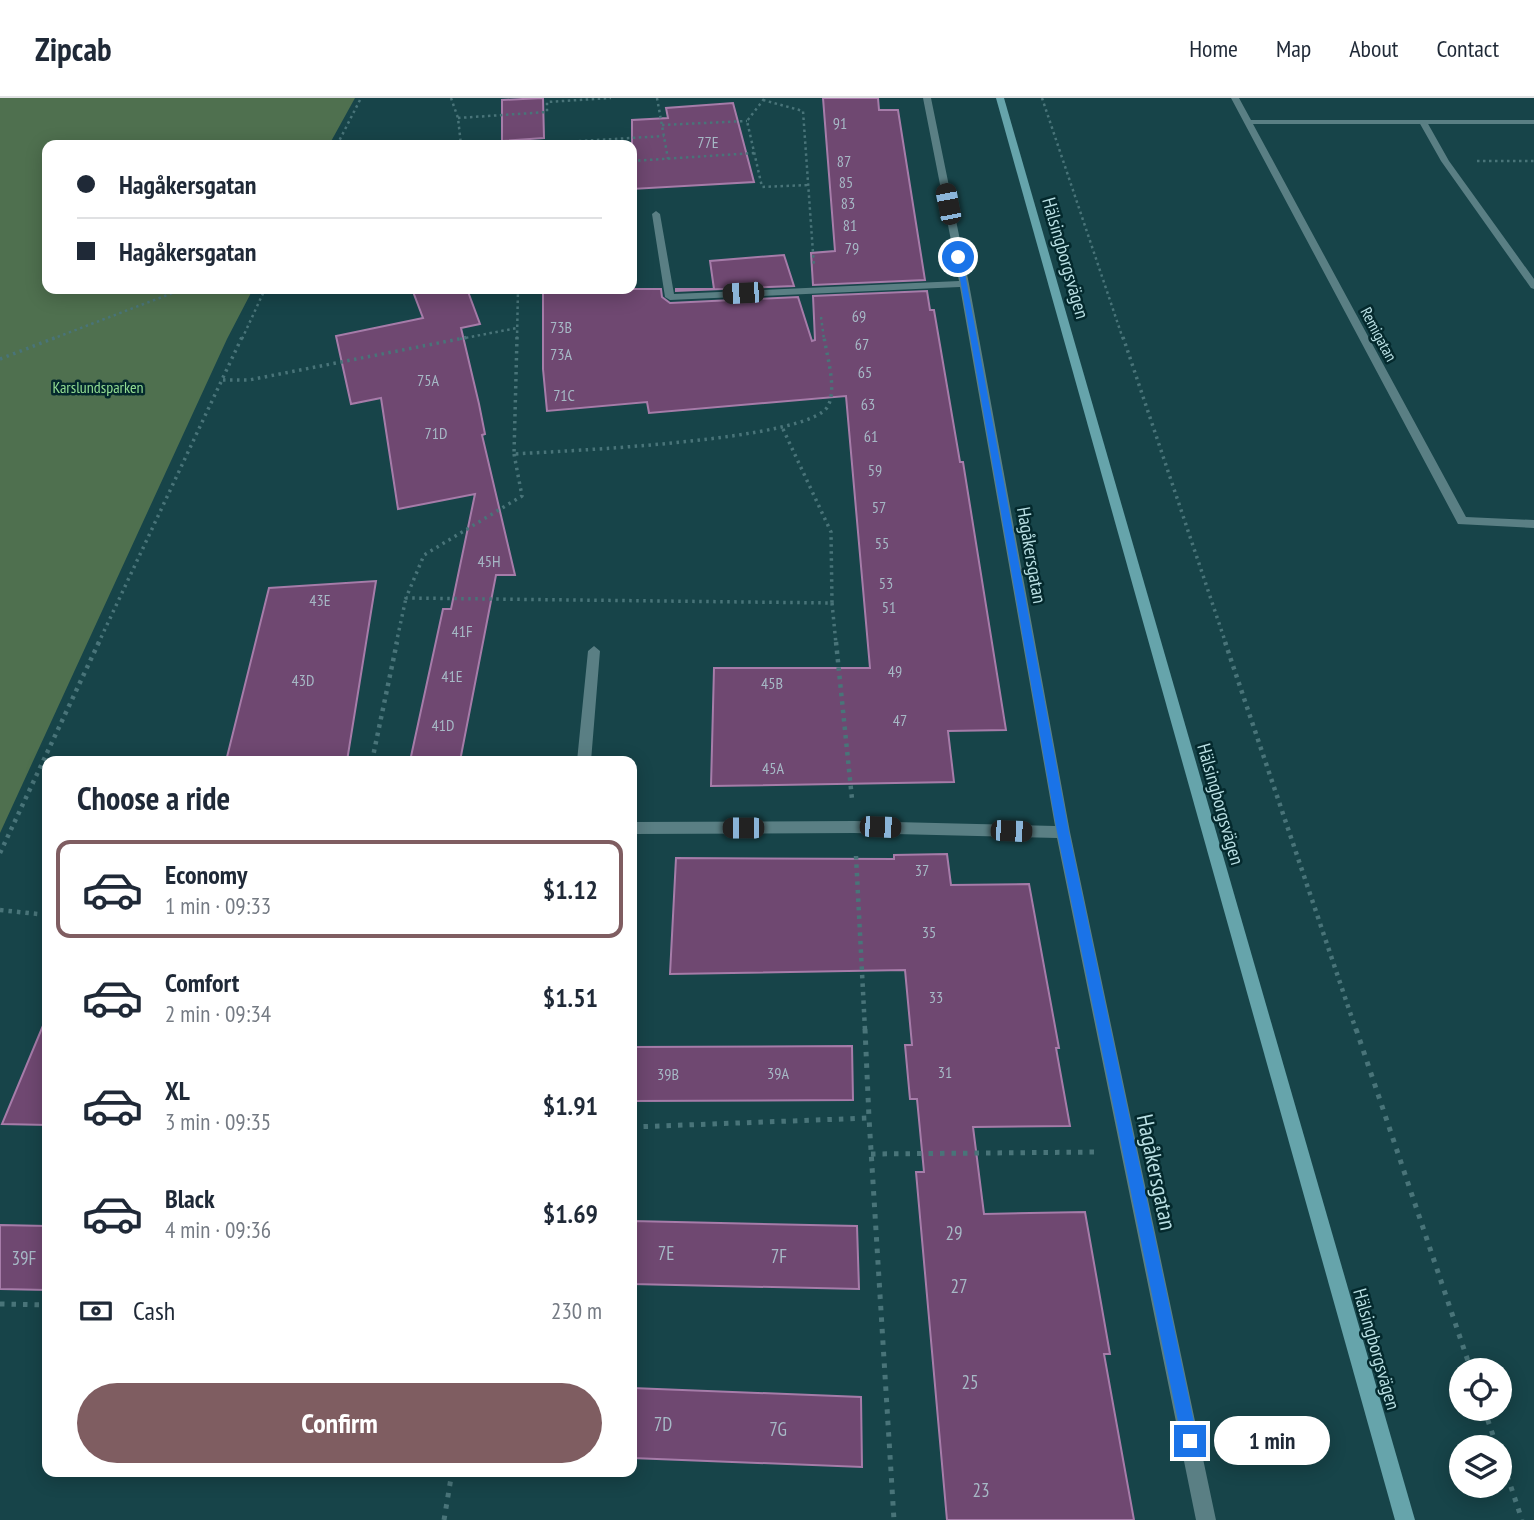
<!DOCTYPE html>
<html lang="en">
<head>
<meta charset="utf-8">
<style>
	body { margin:0; font-family:"PT Sans Narrow",sans-serif; background:#f2f2f3; color:#1f2937; height:100vh; display:flex; flex-direction:column; font-size:26px; white-space:nowrap }
	* { box-sizing:border-box; margin:0 }
	p { font-size:23px; color:#747a83 }
	.icon { flex:none; width:38px; height:38px; fill:none; stroke:currentColor; stroke-width:2; stroke-linecap:round; stroke-linejoin:round }
	.map { position:relative; flex:1; overflow:hidden }
	.sheet { position:absolute; left:42px; top:658px; width:595px; height:721px; display:flex; flex-direction:column; background:#fff; border-radius:14px; box-shadow:0 4px 18px #0003 }
	.sheet>* { flex:none }
	.top-card { position:absolute; left:42px; top:42px; width:595px; height:154px; border-radius:14px; box-shadow:0 4px 18px #0003; display:grid; align-content:center; height:154px; padding:0 35px; background:#fff }
	.tools { position:absolute; left:1449px; top:1260px; display:grid; gap:14px }
	.tools a { display:grid; place-items:center; width:63px; height:63px; border-radius:50%; background:#fff; box-shadow:0 4px 18px #0003; font-size:35px }
	.end { position:absolute; width:32px; height:32px; margin:-16px; border:9px solid #1a73e8; background:#fff; box-shadow:0 0 0 4px #fff }
	.from { border-radius:50% }
	.bubble { position:absolute; height:49px; border-radius:24px; background:#fff; box-shadow:0 4px 18px #0003; font-size:23px; font-weight:700; line-height:49px; text-align:center }
	.car { position:absolute; width:21px; height:42px; margin:-21px -10px; border-radius:9px; box-shadow:0 0 5px 2px #0007; background:linear-gradient(#222 24%,#8ab4d8 0 40%,#222 0 76%,#8ab4d8 0 86%,#222 0) }
	.top-card b { display:flex; align-items:center; gap:24px; height:66px; font-size:26px }
	.top-card b+b { border-top:2px solid #e0e1e3 }
	.top-card i { width:18px; height:18px; background:#1f2937 }
	ul { padding:0; list-style:none }
	li { display:flex; align-items:center; gap:21px; height:98px; margin:0 14px 10px; padding:0 21px; border:4px solid transparent; border-radius:14px }
	li div { flex:1 }
	li b { display:block; font-size:26px }
	li em { font-style:normal; font-weight:700 }
	li.current { border-color:#7f5d61 }
	li>.icon { width:63px; height:63px; stroke-width:1.5 }
	h2 { padding:0 35px; font-size:32px; line-height:84px }
	.pay { display:flex; align-items:center; gap:18px; height:77px; padding:0 35px; font-size:26px }
	.pay p { margin-inline-start:auto }
	.button { display:flex; gap:14px; margin-top:auto; padding:14px 35px }
	.button a { flex:1; height:80px; border-radius:42px; background:#7f5d61; color:#fff; font-size:28px; font-weight:700; line-height:80px; text-align:center }
	header { display:flex; align-items:center; gap:42px; box-sizing:border-box; height:98px; padding:0 35px; background:#fff; border-bottom:2px solid #e0e1e3 }
	header strong { font-size:33px }
	nav { display:flex; gap:38px; margin-inline-start:auto; font-size:24px }
	.map>svg:first-child { display:block }
	.green { fill:#4f704f }
	.building { fill:#6f4871; stroke:#a67ca9; stroke-width:2 }
	.lines { fill:none; stroke-linecap:round; stroke-linejoin:round }
	.path-far3 { stroke:#497479; stroke-width:2.5; stroke-dasharray:2.5 3.5; stroke-linecap:butt }
	.path-far2 { stroke:#497479; stroke-width:3.5; stroke-dasharray:2.5 4.5; stroke-linecap:butt }
	.path-far1 { stroke:#497479; stroke-width:4.5; stroke-dasharray:3.5 5; stroke-linecap:butt }
	.path { stroke:#497479; stroke-width:5; stroke-dasharray:4.5 7; stroke-linecap:butt }
	.lane { fill:#5a7f84; fill-rule:evenodd }
	.street { fill:#5a7f84; fill-rule:evenodd }
	.secondary { fill:#66a4ab; fill-rule:evenodd }
	.route { fill:#1a73e8 }
	.labels { text-anchor:middle; dominant-baseline:central; stroke-width:5; stroke-linejoin:round; paint-order:stroke }
	.number-label { font-size:16px; fill:#a6b9c6 }
	.far-street-label { font-size:16px; fill:#b9dfe3; stroke:#04292d }
	.far-park-label { font-size:16px; fill:#92dc92; stroke:#04292d }
	.street-label { font-size:19px; fill:#b9dfe3; stroke:#04292d }
	.near-number-label { font-size:19px; fill:#a6b9c6 }
	.near-street-label { font-size:23px; fill:#b9dfe3; stroke:#04292d }
</style>
</head>
<body>
<header>
<strong>Zipcab</strong>
<nav><a>Home</a><a>Map</a><a>About</a><a>Contact</a></nav>
</header>
<div class="map">
<svg width="1534" height="1422" viewBox="0 0 1534 1422">
	<rect width="100%" height="100%" fill="#174449"/>
	<path class="green" d="M0,0H355L329,47H47V191H253L227,241L0,735Z"/>
	<path class="building" d="M543,0L544,40L502,43V2Z
		M823,0H878L879,12H898L925,182L813,187L811,155L835,153Z
		M733,5L754,84L632,91V22L668,20L666,10Z
		M784,157L794,188L676,193V191H714L710,163Z
		M412,191H467L480,226L461,230L479,306L485,336L482,337L515,477H496L460,663H410L443,511H451L475,396L398,411L381,300L351,306L336,238L423,220Z
		M543,191H661L662,199L670,205L798,199L812,243L815,242L813,198L927,193L930,212H934L960,364H963L1006,632L948,633L954,684L711,688L714,570H870L846,298L649,315L647,304L547,313L543,271Z
		M376,483L347,663H226L269,490Z
		M947,756L951,787L1029,786L1059,950H1056L1070,1028L973,1029L984,1116L1085,1114L1110,1256H1104L1134,1422H947L916,1074H924L917,1001H910L905,947H912L905,872L670,876L676,760L894,761V757Z
		M47,918V1027L2,1026Z
		M852,948L853,1002L632,1003V949Z
		M632,1123L857,1128L859,1191L632,1186Z
		M0,1127L47,1128V1192L0,1191Z
		M632,1290L861,1299L862,1369L632,1360Z"/>
	<g class="lines">
		<path class="path-far3" d="M451,0L458,20L461,47
			M657,0L668,61
			M1042,0L1123,241
			M764,1L747,23L762,89L808,87
			M763,2L803,13L814,169
			M458,20L547,14V4L611,0
			M662,27L747,23
			M337,47L361,0
			M513,47L664,38
			M632,63L754,55
			M1477,63H1534
			M821,219L824,241
			M52,241L183,191
			M242,241L265,191
			M460,241L517,230
			M517,241L518,191"/>
		<path class="path-far2" d="M517,239L514,356C561,353 810,343 828,308C837,290 827,259 824,239
			M1123,239L1226,546
			M0,261L57,239
			M223,282H249L469,239
			M514,356L522,398L424,457L406,500L832,505L831,434L783,331
			M832,505L836,546
			M98,546L242,239
			M396,546L406,500"/>
		<path class="path-far1" d="M836,544L852,701
			M1225,544L1356,932
			M372,663L397,544
			M0,755L99,544
			M856,758L865,932
			M0,812L47,817"/>
		<path class="path" d="M865,931L869,1020
			M1356,931L1471,1272
			M632,1029L869,1020L894,1422
			M871,1056L1098,1054
			M0,1206L47,1207
			M1484,1311L1497,1349
			M1500,1356L1522,1422
			M444,1422L452,1374"/>
		<path class="lane" d="M1423,22L1427,24L1449,63L1534,181V191L1531,190L1441,63L1419,24Z"/>
		<path class="street" d="M923,0H931L969,186L1070,734L1216,1422H1196L1057,740L854,735L632,736V724L854,723L1055,728L960,189L670,202L665,199L652,116L656,113L660,116L674,196L959,183Z
			M1231,0H1239L1251,22H1534V26H1253L1466,419L1534,422V430L1458,426Z
			M594,548L600,553L591,663H577L588,553Z"/>
		<path class="secondary" d="M996,0H1004L1415,1422H1395Z"/>
	</g>
	<path class="route" d="M956,158L962,159L1069,734L1198,1343L1195,1349L1190,1351L1184,1349L1182,1343L1057,734Z"/>
	<g class="labels">
		<g class="number-label">
			<text x="840" y="25">91</text>
			<text x="708" y="44">77E</text>
			<text x="844" y="63">87</text>
			<text x="846" y="84">85</text>
			<text x="848" y="105">83</text>
			<text x="850" y="127">81</text>
			<text x="852" y="150">79</text>
			<text x="859" y="218">69</text>
			<text x="561" y="229">73B</text>
			<text x="862" y="246">67</text>
			<text x="561" y="256">73A</text>
			<text x="865" y="274">65</text>
			<text x="428" y="282">75A</text>
			<text x="564" y="297">71C</text>
			<text x="868" y="306">63</text>
			<text x="436" y="335">71D</text>
			<text x="871" y="338">61</text>
			<text x="875" y="372">59</text>
			<text x="879" y="409">57</text>
			<text x="882" y="445">55</text>
			<text x="489" y="463">45H</text>
			<text x="886" y="485">53</text>
			<text x="320" y="502">43E</text>
			<text x="889" y="509">51</text>
			<text x="462" y="533">41F</text>
			<text x="895" y="573">49</text>
			<text x="452" y="578">41E</text>
			<text x="303" y="582">43D</text>
			<text x="772" y="585">45B</text>
			<text x="900" y="622">47</text>
			<text x="443" y="627">41D</text>
			<text x="773" y="670">45A</text>
			<text x="922" y="772">37</text>
			<text x="929" y="834">35</text>
			<text x="936" y="899">33</text>
			<text x="945" y="974">31</text>
			<text x="778" y="975">39A</text>
			<text x="668" y="976">39B</text>
		</g>
		<g class="far-street-label">
			<text transform="translate(1379 236) rotate(62)">Remigatan</text>
		</g>
		<g class="far-park-label">
			<text x="98" y="289">Karslundsparken</text>
		</g>
		<g class="street-label">
			<text transform="translate(1066 160) rotate(74)">Hälsingborgsvägen</text>
			<text transform="translate(1032 457) rotate(80)">Hagåkersgatan</text>
			<text transform="translate(1221 706) rotate(74)">Hälsingborgsvägen</text>
			<text transform="translate(1377 1251) rotate(74)">Hälsingborgsvägen</text>
		</g>
		<g class="near-number-label">
			<text x="954" y="1135">29</text>
			<text x="666" y="1155">7E</text>
			<text x="779" y="1158">7F</text>
			<text x="24" y="1160">39F</text>
			<text x="959" y="1188">27</text>
			<text x="970" y="1284">25</text>
			<text x="663" y="1326">7D</text>
			<text x="778" y="1331">7G</text>
			<text x="981" y="1392">23</text>
		</g>
		<g class="near-street-label">
			<text transform="translate(1157 1074) rotate(78)">Hagåkersgatan</text>
		</g>
	</g>
</svg>
<div class="tools">
<a><svg class="icon" aria-label="locate" viewBox="0 0 24 24"><circle cx="12" cy="12" r="6"/><path d="M12 2v4M12 18v4M2 12h4M18 12h4"/></svg></a>
<a><svg class="icon" aria-label="layers" viewBox="0 0 24 24"><path d="M12 4l9 5-9 5-9-5zM3 14l9 5 9-5"/></svg></a>
</div>
<i class="end from" style="left:958px;top:159px"></i>
<i class="end" style="left:1190px;top:1343px"></i>
<div class="bubble" style="left:1214px;top:1318px;width:116px">1 min</div>
<i class="car" style="left:948px;top:106px;rotate:349deg"></i>
<i class="car" style="left:743px;top:195px;rotate:267deg"></i>
<i class="car" style="left:880px;top:729px;rotate:92deg"></i>
<i class="car" style="left:743px;top:730px;rotate:270deg"></i>
<i class="car" style="left:1011px;top:733px;rotate:92deg"></i>
<div class="top-card">
<b><i class="from"></i>Hagåkersgatan</b>
<b><i></i>Hagåkersgatan</b>
</div>
<section class="sheet">
<h2>Choose a ride</h2>
<ul>
<li class="current"><svg class="icon" aria-label="car" viewBox="0 0 24 24"><path d="M5 17H2v-5l4-1 3-4h7l3 4 3 1v5h-3M9 17h6M6 11h13"/><circle cx="7" cy="17" r="2"/><circle cx="17" cy="17" r="2"/></svg><div><b>Economy</b><p>1 min · 09:33</p></div><em>$1.12</em></li>
<li><svg class="icon" aria-label="car" viewBox="0 0 24 24"><path d="M5 17H2v-5l4-1 3-4h7l3 4 3 1v5h-3M9 17h6M6 11h13"/><circle cx="7" cy="17" r="2"/><circle cx="17" cy="17" r="2"/></svg><div><b>Comfort</b><p>2 min · 09:34</p></div><em>$1.51</em></li>
<li><svg class="icon" aria-label="car" viewBox="0 0 24 24"><path d="M5 17H2v-5l4-1 3-4h7l3 4 3 1v5h-3M9 17h6M6 11h13"/><circle cx="7" cy="17" r="2"/><circle cx="17" cy="17" r="2"/></svg><div><b>XL</b><p>3 min · 09:35</p></div><em>$1.91</em></li>
<li><svg class="icon" aria-label="car" viewBox="0 0 24 24"><path d="M5 17H2v-5l4-1 3-4h7l3 4 3 1v5h-3M9 17h6M6 11h13"/><circle cx="7" cy="17" r="2"/><circle cx="17" cy="17" r="2"/></svg><div><b>Black</b><p>4 min · 09:36</p></div><em>$1.69</em></li>
</ul>
<div class="pay"><svg class="icon" aria-label="cash" viewBox="0 0 24 24"><path d="M3 7h18v10H3z"/><circle cx="12" cy="12" r="2"/></svg>Cash<p>230 m</p></div>
<div class="button"><a>Confirm</a></div>
</section>
</div>
</body>
</html>
